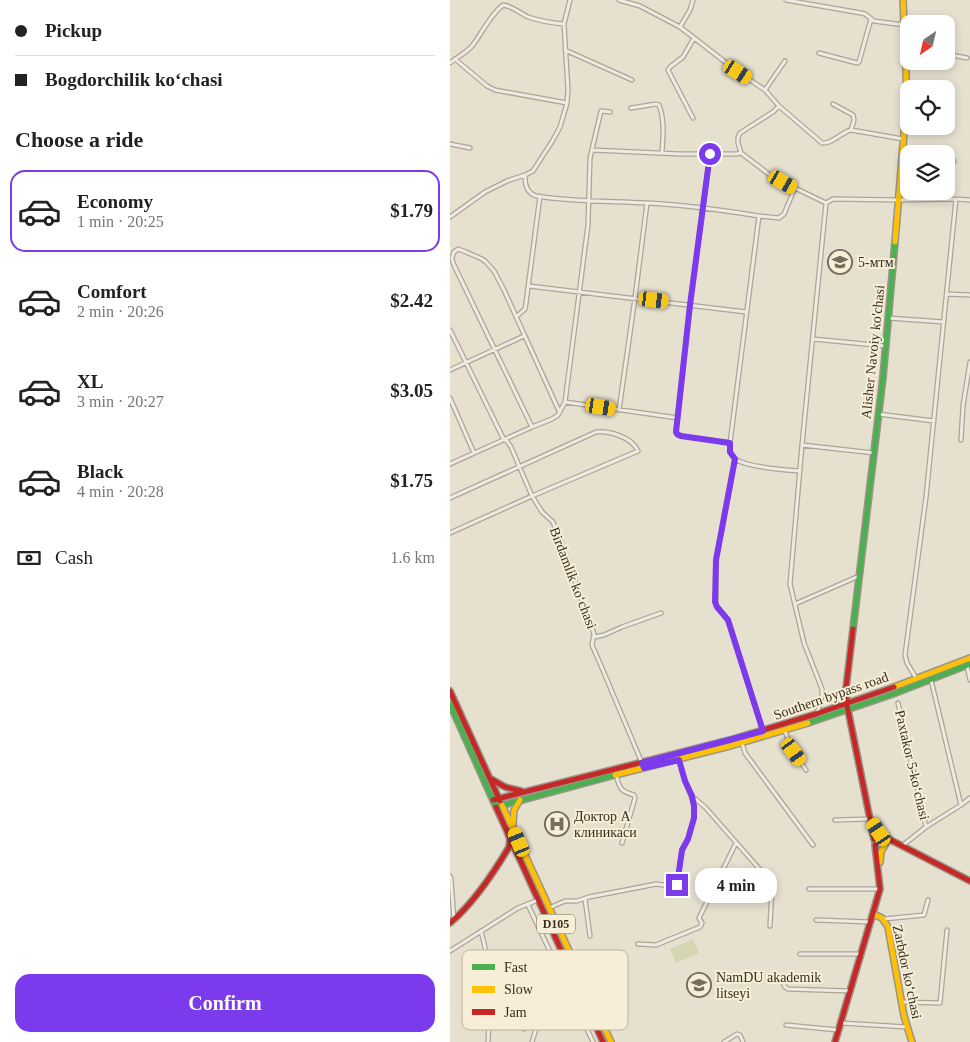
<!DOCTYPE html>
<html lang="en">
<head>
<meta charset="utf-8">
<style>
	body { margin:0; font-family:Georgia,serif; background:#f6f6f6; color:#222; height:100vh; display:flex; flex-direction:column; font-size:19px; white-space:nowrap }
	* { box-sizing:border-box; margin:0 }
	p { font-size:16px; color:#767676 }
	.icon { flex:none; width:28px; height:28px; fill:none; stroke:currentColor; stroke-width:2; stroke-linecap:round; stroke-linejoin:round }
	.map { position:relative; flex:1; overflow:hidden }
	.details { display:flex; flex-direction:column; background:#fff; width:450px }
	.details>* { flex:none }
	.banner { display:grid; align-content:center; height:110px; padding:0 15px; background:#fff }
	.needle { width:32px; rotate:214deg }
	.fabs { position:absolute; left:450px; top:15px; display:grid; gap:10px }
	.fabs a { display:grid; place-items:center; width:55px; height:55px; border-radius:10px; background:#fff; box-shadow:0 2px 8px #0003; font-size:25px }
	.end { position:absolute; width:22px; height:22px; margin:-11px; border:6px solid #7c3aed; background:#fff; box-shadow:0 0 0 2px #fff }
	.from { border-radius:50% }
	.bubble { position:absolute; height:35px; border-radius:15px; background:#fff; box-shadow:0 2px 8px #0003; font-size:16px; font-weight:600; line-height:35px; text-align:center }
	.car { position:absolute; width:15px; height:30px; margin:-15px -8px; border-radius:6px; box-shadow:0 0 4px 1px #0007; background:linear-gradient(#f5c518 24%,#345 0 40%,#f5c518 0 76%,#345 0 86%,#f5c518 0) }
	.banner b { display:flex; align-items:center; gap:18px; height:48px; font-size:19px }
	.banner b+b { border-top:1px solid #e0e0e0 }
	.banner i { width:12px; height:12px; background:#222 }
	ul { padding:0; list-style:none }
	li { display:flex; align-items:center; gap:15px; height:82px; margin:0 10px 8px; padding:0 5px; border:2px solid transparent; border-radius:15px }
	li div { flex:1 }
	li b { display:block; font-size:19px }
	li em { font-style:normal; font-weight:600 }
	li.on { border-color:#7c3aed }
	li>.icon { width:45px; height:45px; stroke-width:1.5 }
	h2 { padding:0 15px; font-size:22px; line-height:60px }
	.pay { display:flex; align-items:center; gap:12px; height:55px; padding:0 15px; font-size:19px }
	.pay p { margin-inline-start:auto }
	.primary-button { display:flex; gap:10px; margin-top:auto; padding:10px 15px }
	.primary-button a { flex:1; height:58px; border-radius:15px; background:#7c3aed; color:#fff; font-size:20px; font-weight:600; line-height:58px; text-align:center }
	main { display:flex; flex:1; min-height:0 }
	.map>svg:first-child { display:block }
	.green { fill:#d4d6b2 }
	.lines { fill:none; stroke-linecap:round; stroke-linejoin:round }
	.street-casing { stroke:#aba598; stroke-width:5.5 }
	.fast-casing { stroke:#9b9588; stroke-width:8 }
	.slow-casing { stroke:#9b9588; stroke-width:8 }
	.jam-casing { stroke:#9b9588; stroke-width:8 }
	.street { stroke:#eeeae1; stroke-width:3 }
	.fast { stroke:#4caf50; stroke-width:5 }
	.slow { stroke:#ffc107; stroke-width:5 }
	.jam { stroke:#c62828; stroke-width:5 }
	.route { stroke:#7c3aed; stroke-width:6 }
	.labels { text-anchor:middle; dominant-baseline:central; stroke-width:4; stroke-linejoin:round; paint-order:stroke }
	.shield { fill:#f6eed6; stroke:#736856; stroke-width:1 }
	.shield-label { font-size:12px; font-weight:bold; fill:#3b2e1f }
	.poi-label { font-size:14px; fill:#3b2e1f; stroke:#f6eed6; text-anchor:start }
	.street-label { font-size:14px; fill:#3b2e1f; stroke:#f6eed6 }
	.key { fill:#f6eed6; stroke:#beb49f; stroke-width:1 }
	.key-label { font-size:14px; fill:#3b2e1f }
</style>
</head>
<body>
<main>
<section class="details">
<div class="banner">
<b><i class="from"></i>Pickup</b>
<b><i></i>Bogdorchilik koʻchasi</b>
</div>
<h2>Choose a ride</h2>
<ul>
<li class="on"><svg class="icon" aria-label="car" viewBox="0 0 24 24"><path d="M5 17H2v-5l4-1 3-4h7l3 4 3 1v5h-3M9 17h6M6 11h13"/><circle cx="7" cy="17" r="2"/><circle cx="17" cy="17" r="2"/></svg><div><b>Economy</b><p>1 min · 20:25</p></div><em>$1.79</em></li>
<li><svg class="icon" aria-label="car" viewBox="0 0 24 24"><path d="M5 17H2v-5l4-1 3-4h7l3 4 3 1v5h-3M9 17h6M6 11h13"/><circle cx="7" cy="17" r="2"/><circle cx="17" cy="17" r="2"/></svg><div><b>Comfort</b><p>2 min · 20:26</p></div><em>$2.42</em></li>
<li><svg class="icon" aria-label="car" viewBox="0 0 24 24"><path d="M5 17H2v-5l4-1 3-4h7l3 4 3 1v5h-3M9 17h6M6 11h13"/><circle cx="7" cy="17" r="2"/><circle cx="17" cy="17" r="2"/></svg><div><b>XL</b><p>3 min · 20:27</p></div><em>$3.05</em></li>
<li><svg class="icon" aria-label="car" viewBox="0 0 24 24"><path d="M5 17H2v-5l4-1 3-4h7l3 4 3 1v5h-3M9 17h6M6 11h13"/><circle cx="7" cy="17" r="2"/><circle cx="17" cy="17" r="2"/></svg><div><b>Black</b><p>4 min · 20:28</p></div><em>$1.75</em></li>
</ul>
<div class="pay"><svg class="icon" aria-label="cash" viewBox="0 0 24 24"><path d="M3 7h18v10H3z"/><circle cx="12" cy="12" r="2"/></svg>Cash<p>1.6 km</p></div>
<div class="primary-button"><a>Confirm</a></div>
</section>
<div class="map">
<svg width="520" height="1042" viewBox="0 0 520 1042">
	<rect width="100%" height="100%" fill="#e6e0cf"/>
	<path class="green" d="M243,939L249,953L226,963L220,949Z"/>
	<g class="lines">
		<defs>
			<path id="street" d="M169,0L190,6L230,27L288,72L315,90L329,106L372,143C383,144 390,133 401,130L453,139
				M336,0L411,13L415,14L424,21L454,25
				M230,27L240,10L243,0
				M115,50L182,80
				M369,53L407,63L409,62L421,19
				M496,54L517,58
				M5,59L37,86L45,90L117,103
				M0,63C7,57 16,53 22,46C33,32 39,16 53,5C62,6 70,13 78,17C90,21 102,23 114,24
				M315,90L335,61
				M383,104L403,115L404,120L401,130
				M329,106L323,112L290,133L288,138V143L291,153L320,175L345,188L376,203L383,199L449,200L506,199L520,200
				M181,108L206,104L209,105C215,121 213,136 212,152
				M243,118L218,70L220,67L233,57L244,38
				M0,144L20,148
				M142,150L230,154H286L291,153
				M452,151L478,154
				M260,154L240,305L226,432L228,435L231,436L280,443V452L285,459
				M496,158L504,161
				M75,175C75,184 76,192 86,196C123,202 160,201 198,203C235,205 272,210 309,216L280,443
				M309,216L329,218L334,214L345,188
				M0,217L35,192L57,181L75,175L83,171L103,140L110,127L117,103L118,90L114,24L120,0
				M79,286L296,312
				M497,294L520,295
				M66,317L75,309L76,303L90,196
				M438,318L494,322
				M0,330L54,440L57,441L61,447L82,496L92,512L103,522L115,553L144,634L142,645L152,668L192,763
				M363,339L435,346
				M0,370L74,336
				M0,398L24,453
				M115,402L228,418
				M169,410L185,298L197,203
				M428,414L484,421
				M82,427L3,263L2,258L4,252L8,249L16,252L32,259L36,262L44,271L54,290L109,411
				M511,440L513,406L520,362
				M352,445L424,453
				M0,464L82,427L102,419L108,415L115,402L138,225L140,158L151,111L160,112
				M0,498L146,432C160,431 182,437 188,451L82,496L0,533
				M345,604L409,576
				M144,637L154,635L172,627L211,613
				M517,666L520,680
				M466,678L457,663L455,655L476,497L506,199
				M481,680L511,805
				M448,703L476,827
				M367,714L372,696V689L354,643L340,584L352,445L376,203
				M313,731L278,620L266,605V560L285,459C297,467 335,470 350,471
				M335,731L342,750L356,770
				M292,743L295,753L363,845
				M166,775C170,789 170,791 184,795L185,798L172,843
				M243,797L255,807L320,881L322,888L320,926
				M385,820L420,819
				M452,846L476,827L511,805L520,798
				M0,876L1,879L4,920
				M359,889H430
				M135,899L140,936
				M78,905L143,1042
				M99,908L115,901H127L139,897L191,887L206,884L221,886L227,885L232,850L238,839L244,818V806L241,796L235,781L229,760
				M434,919L474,915L478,900
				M366,920L420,922
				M31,931C42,969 40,1003 38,1042
				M188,944L206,945L250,927L252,923L249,918L286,843
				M0,951L68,908L88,900
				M350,954H411
				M39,967L58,965L78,967L86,966L90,970L106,964
				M334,976C333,982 332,986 338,989L400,991
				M452,1002L490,1003L497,930
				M391,1023L457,1027
				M336,1025L388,1030
				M74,1029L78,967
				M82,1042C89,1020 97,993 90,970
				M274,1042L287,1034L290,1035L293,1042"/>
			<path id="fast" d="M403,629L433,377L445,242
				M0,704L46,807L165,775
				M358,723L443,694L520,664"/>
			<path id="slow" d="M445,242L457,97L453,0
				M444,687L520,658
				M165,775L280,746L358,723
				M52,805L161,1042
				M422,821L431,835L436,839V843L431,852L430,862
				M63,824L64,810L70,800
				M423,914L432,918L438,927L454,1016L462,1042"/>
			<path id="jam" d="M403,629L396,688L397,705L424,839
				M0,691L50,801
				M41,779L55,787L71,791
				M43,800L280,740L366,714L444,687
				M46,807L153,1042
				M435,837L520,881
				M0,923C24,903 43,874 59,847L60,839
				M385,1042L430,889L425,845"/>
		</defs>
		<use href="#street" class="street-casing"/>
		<use href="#fast" class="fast-casing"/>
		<use href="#slow" class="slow-casing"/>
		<use href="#jam" class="jam-casing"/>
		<use href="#street" class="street"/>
		<use href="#fast" class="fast"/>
		<use href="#slow" class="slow"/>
		<use href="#jam" class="jam"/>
	</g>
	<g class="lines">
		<path class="route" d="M227,885L232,850L238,839L244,818V806L242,796L235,781L229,760L194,768L192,763L313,731L278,620L267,607L265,602L266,560L285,459L280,452V443L231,436L227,434L226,432L240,305L260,154"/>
	</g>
	<defs>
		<symbol id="school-ring" viewBox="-11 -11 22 22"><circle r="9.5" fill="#f6eed6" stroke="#776c5d" stroke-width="1.5"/><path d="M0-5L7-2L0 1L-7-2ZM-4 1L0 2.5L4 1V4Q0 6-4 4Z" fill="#776c5d"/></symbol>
		<symbol id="hospital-ring" viewBox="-11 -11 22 22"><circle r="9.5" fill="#f6eed6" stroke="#776c5d" stroke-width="1.5"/><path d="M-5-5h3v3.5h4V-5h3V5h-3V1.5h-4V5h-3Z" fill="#776c5d"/></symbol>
	</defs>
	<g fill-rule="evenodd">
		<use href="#school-ring" x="376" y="248" width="28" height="28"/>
		<use href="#hospital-ring" x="93" y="810" width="28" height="28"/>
		<use href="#school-ring" x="235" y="971" width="28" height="28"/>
	</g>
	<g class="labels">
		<rect class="shield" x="87" y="914.5" width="38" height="19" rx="4"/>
		<g class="shield-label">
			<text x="106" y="924">D105</text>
		</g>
		<g class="poi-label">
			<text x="408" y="262">5-мтм</text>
			<text x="124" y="816">Доктор А<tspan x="124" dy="16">клиникаси</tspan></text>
			<text x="266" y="977">NamDU akademik<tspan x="266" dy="16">litseyi</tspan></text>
		</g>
		<g class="street-label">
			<text transform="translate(423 352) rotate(-84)">Alisher Navoiy ko'chasi</text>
			<text transform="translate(123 578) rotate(69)">Birdamlik koʻchasi</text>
			<text transform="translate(381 696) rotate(-19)">Southern bypass road</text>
			<text transform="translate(462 765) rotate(77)">Paxtakor 5-koʻchasi</text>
			<text transform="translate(457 972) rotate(78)">Zarbdor koʻchasi</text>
		</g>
	</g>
	<rect x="12" y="950" width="166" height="80" rx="8" class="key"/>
	<rect x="22" y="964" width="23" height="6" fill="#4caf50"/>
	<rect x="22" y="986" width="23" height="7" fill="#ffc107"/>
	<rect x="22" y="1009" width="23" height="6" fill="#c62828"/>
	<g class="key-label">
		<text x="54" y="972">Fast</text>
		<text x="54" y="994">Slow</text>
		<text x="54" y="1017">Jam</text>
	</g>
</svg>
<div class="fabs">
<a><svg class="needle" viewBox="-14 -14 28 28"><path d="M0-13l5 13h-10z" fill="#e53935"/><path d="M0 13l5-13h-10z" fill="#767676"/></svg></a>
<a><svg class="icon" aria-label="locate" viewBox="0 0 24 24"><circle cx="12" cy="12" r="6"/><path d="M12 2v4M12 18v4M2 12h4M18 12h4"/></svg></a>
<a><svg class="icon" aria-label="layers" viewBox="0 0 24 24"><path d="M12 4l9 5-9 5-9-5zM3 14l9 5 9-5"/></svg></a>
</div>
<i class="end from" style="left:260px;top:154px"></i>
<i class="end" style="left:227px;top:885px"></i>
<div class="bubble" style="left:245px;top:868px;width:82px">4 min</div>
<i class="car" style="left:288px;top:72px;rotate:122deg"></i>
<i class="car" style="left:333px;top:182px;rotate:120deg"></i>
<i class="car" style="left:204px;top:300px;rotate:97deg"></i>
<i class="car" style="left:151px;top:407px;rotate:99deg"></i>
<i class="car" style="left:344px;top:752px;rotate:144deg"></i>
<i class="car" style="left:429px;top:832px;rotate:326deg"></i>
<i class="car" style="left:69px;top:842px;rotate:337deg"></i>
</div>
</main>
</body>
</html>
